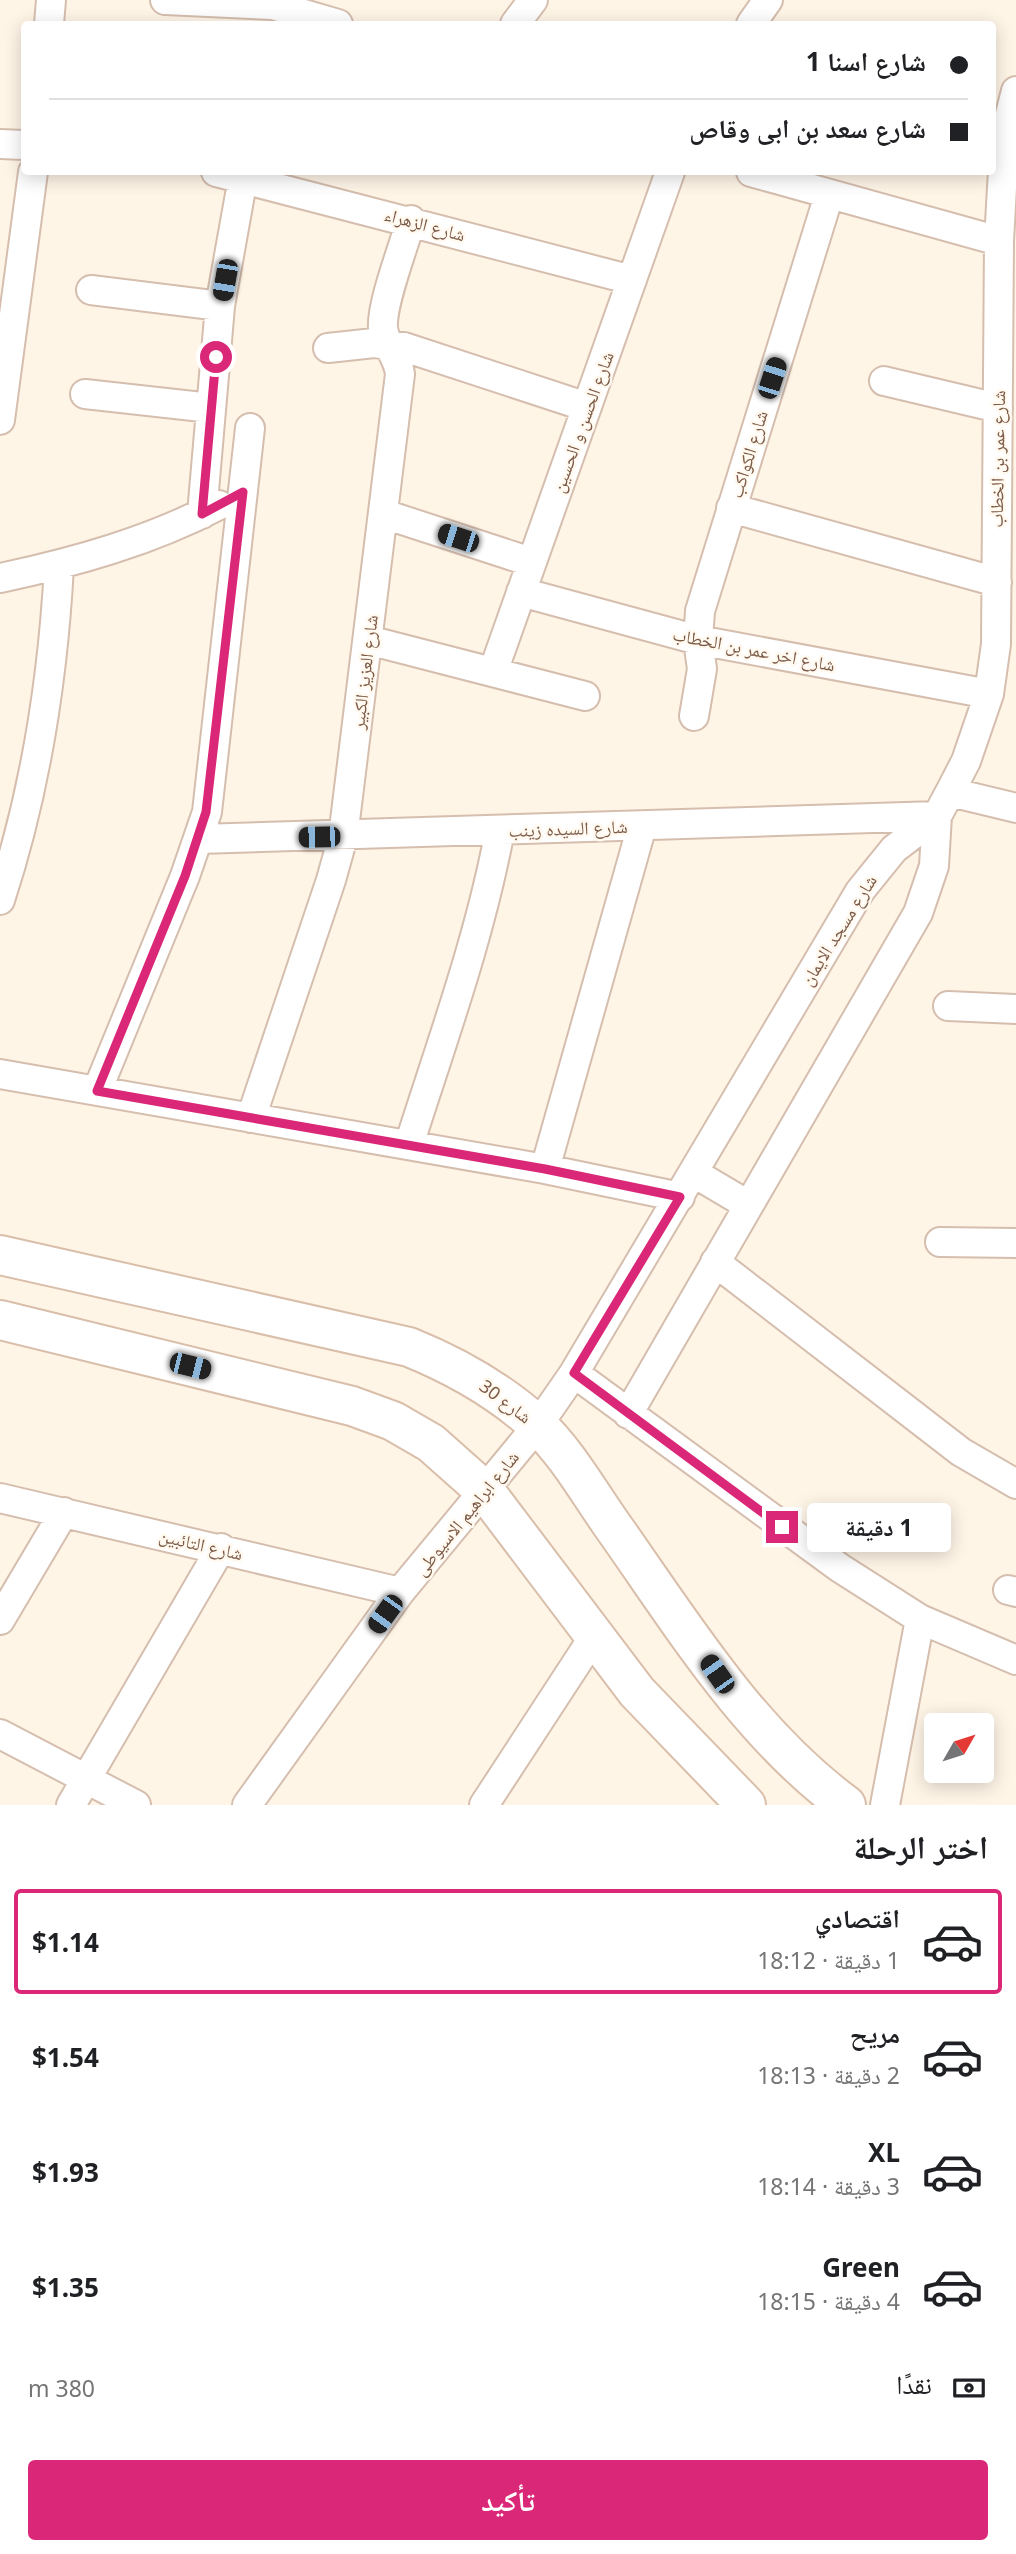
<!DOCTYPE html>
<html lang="ar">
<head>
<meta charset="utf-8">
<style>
	body { margin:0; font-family:"Noto Sans","Noto Naskh Arabic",sans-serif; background:#f2f2f2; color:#202124; direction:rtl; height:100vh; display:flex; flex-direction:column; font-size:26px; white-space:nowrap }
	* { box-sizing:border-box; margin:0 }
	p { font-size:23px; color:#757577 }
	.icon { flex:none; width:38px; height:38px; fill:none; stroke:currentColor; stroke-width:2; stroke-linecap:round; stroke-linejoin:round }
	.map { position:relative; height:1805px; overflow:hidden; direction:ltr }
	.panel { display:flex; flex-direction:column; background:#fff; flex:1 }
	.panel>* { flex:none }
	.hud { position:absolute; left:21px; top:21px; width:975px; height:154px; border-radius:7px; box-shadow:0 4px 18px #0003; direction:rtl; display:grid; align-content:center; height:154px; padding:0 28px; background:#fff }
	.needle { width:46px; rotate:51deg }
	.buttons { position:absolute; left:924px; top:1713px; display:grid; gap:14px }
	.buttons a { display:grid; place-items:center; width:70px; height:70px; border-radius:7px; background:#fff; box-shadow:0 4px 18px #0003; font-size:35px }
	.end { position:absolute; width:32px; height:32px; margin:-16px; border:9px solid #db2777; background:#fff; box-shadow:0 0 0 4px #fff }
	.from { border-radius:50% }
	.bubble { position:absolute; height:49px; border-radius:7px; background:#fff; box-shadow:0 4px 18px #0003; font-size:23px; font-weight:700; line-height:49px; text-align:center; direction:rtl }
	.car { position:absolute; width:21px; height:42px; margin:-21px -10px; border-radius:9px; box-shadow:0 0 5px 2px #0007; background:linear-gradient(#222 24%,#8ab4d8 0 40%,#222 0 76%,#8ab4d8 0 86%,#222 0) }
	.hud b { display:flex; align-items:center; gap:24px; height:66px; font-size:26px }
	.hud b+b { border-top:2px solid #e0e0e0 }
	.hud i { width:18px; height:18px; background:#202124 }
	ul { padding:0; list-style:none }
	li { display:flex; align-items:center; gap:21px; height:105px; margin:0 14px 10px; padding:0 14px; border:4px solid transparent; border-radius:7px }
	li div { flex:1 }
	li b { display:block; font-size:26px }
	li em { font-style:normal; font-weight:700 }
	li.selected { border-color:#db2777 }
	li>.icon { width:63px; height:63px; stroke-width:1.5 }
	h2 { padding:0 28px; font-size:32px; line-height:84px }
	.pay { display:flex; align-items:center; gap:18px; height:77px; padding:0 28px; font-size:26px }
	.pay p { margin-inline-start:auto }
	.cta { display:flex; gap:14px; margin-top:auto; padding:14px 28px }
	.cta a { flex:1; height:80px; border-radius:7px; background:#db2777; color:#fff; font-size:28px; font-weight:700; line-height:80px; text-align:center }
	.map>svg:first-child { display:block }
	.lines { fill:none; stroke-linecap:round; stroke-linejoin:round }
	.street-casing { stroke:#d5beae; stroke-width:32 }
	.secondary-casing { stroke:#d9beaa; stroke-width:42 }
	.street { stroke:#fff; stroke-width:28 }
	.secondary { stroke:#fff; stroke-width:38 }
	.route { stroke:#db2777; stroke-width:9 }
	.labels { text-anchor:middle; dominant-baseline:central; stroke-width:5; stroke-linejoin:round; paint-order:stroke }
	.street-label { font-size:18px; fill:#7c5a47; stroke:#fff9f0 }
</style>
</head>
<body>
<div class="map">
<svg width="1016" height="1805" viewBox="0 0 1016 1805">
	<rect width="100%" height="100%" fill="#fff5e7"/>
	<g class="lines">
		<defs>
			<path id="street" d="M165,0L273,5L338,24
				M49,24L51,0
				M515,24L533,0
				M751,24L768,0
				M0,144L24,145
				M216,172L632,280
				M751,172L999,241
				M91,290L220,306
				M328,348L374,343L404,347L587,407
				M884,381L998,408
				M85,394L211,408
				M0,420L33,172
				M731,508L997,582
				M202,514L220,306L244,172
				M384,514L531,562
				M0,578C76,562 150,541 219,505
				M521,592L698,640L989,694
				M368,640L585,696
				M493,672L670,172
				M694,716L702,669L698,640L700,611L829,195
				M950,792L1016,808
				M199,839L937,816
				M0,900C36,790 53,680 59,566
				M948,1006L1016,1009
				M0,1074L545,1169L680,1197
				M97,1091L185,876L207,812L250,428
				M251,1118L331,880L343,837L400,374C398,356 385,345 383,328C381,304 404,246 411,220
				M409,1145C442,1041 480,938 500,830
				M545,1169L642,826
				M694,1173L748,1205
				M940,1242L1016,1243
				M715,1262L961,1452L1016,1484
				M574,1373L840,1568L920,1619L1016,1660
				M628,1414L918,913L934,866L937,816
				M0,1498L400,1592
				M1008,1590L1016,1592
				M0,1620L64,1512
				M0,1734L136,1805
				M71,1805L221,1548
				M247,1805L400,1592L538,1425L574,1373L860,891L894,849L937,816L950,792L966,761L989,694L996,644L999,241L1005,134L1016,91
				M484,1805L593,1638
				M885,1805L920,1619"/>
			<path id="secondary" d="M0,1255L409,1347C456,1366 497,1389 535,1423C566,1451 588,1491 612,1525C682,1624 747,1732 846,1805
				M0,1320L352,1406L393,1421L431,1443L485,1491L637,1692L746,1805"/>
		</defs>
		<use href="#street" class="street-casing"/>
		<use href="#secondary" class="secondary-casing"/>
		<use href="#street" class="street"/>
		<use href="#secondary" class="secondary"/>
	</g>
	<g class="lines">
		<path class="route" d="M216,357L202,514L243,492L206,812L185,876L97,1091L545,1169L680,1197L574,1373L782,1527"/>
	</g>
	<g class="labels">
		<g class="street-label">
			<text transform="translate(425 224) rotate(15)">شارع الزهراء</text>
			<text transform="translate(582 422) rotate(-70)">شارع الحسن و الحسين</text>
			<text transform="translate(748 454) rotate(-73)">شارع الكواكب</text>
			<text transform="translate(997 459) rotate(-89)">شارع عمر بن الخطاب</text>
			<text transform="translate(754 649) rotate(11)">شارع اخر عمر بن الخطاب</text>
			<text transform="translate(364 672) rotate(-83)">شارع العزيز الكبير</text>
			<text transform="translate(568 828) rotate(-2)">شارع السيده زينب</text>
			<text transform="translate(838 930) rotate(-58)">شارع مسجد الايمان</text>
			<text transform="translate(506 1401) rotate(37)">شارع 30</text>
			<text transform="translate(466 1513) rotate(-51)">شارع ابراهيم الاسيوطى</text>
			<text transform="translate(201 1544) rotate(13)">شارع التائبين</text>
		</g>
	</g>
</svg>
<div class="buttons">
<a><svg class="needle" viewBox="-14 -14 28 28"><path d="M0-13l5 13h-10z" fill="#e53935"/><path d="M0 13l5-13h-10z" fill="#757577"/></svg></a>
</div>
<i class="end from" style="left:216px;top:357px"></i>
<i class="end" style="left:782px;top:1527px"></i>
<div class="bubble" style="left:807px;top:1503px;width:144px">1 دقيقة</div>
<i class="car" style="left:225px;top:280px;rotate:190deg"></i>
<i class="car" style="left:772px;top:378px;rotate:18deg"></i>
<i class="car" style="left:458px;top:538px;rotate:288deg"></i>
<i class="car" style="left:319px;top:837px;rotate:269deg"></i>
<i class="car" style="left:190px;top:1366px;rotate:104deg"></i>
<i class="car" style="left:385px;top:1614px;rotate:216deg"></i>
<i class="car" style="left:717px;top:1674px;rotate:325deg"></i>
<div class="hud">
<b><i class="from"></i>شارع اسنا 1</b>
<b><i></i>شارع سعد بن ابى وقاص</b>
</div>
</div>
<section class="panel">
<h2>اختر الرحلة</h2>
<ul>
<li class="selected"><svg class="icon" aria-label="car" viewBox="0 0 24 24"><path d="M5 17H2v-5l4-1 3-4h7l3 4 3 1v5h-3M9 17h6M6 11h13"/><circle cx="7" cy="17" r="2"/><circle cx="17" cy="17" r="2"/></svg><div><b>اقتصادي</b><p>1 دقيقة · 18:12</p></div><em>$1.14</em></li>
<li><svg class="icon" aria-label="car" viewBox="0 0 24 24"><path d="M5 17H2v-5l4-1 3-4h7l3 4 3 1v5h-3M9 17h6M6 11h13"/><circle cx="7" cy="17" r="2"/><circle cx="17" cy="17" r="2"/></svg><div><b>مريح</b><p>2 دقيقة · 18:13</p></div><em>$1.54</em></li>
<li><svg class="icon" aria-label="car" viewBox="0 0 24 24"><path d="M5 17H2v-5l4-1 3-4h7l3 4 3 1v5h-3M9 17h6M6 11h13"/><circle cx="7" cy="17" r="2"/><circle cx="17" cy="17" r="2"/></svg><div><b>XL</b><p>3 دقيقة · 18:14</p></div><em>$1.93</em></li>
<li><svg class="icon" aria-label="car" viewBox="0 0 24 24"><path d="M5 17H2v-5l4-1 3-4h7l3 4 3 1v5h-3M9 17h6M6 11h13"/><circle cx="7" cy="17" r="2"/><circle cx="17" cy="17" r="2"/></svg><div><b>Green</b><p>4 دقيقة · 18:15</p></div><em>$1.35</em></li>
</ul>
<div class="pay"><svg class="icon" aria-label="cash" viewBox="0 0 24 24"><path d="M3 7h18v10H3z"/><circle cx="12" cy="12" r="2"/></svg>نقدًا<p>380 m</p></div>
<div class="cta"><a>تأكيد</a></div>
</section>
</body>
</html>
